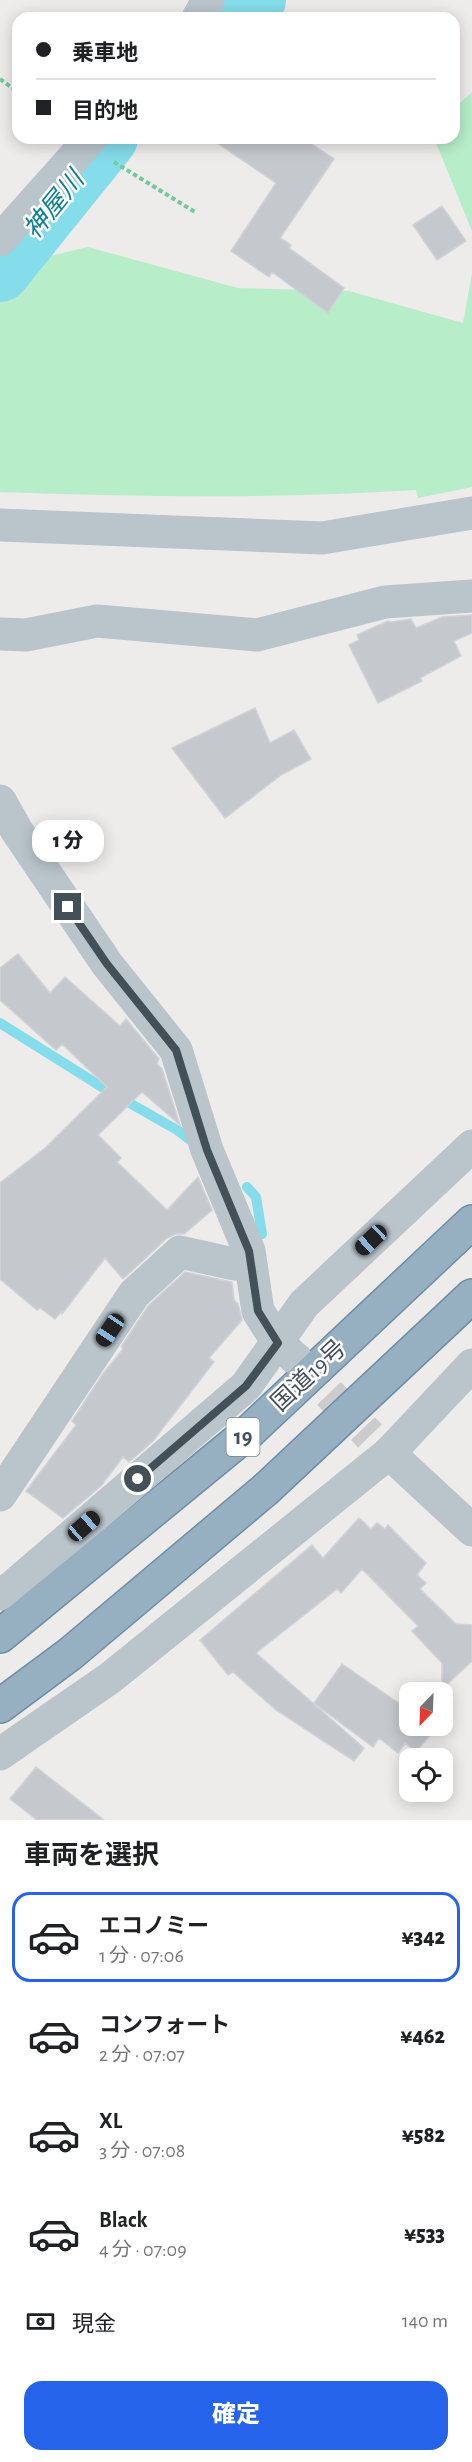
<!DOCTYPE html>
<html lang="ja">
<head>
<meta charset="utf-8">
<style>
	body { margin:0; font-family:"Alegreya Sans","Noto Sans JP",sans-serif; background:#f6f6f6; color:#202124; height:100vh; display:flex; flex-direction:column; font-size:22px; white-space:nowrap }
	* { box-sizing:border-box; margin:0 }
	p { font-size:20px; color:#757577 }
	.icon { flex:none; width:33px; height:33px; fill:none; stroke:currentColor; stroke-width:2; stroke-linecap:round; stroke-linejoin:round }
	.map { position:relative; height:1820px; overflow:hidden }
	.side { display:flex; flex-direction:column; background:#fff; flex:1 }
	.side>* { flex:none }
	.top-card { position:absolute; left:12px; top:12px; width:448px; height:132px; border-radius:18px; box-shadow:0 3px 15px #0003; display:grid; align-content:center; height:132px; padding:0 24px; background:#fff }
	.needle { width:39px; rotate:203deg }
	.controls { position:absolute; left:399px; top:1682px; display:grid; gap:12px }
	.controls a { display:grid; place-items:center; width:54px; height:54px; border-radius:12px; background:#fff; box-shadow:0 3px 15px #0003; font-size:30px }
	.end { position:absolute; width:27px; height:27px; margin:-14px; border:8px solid #445058; background:#fff; box-shadow:0 0 0 3px #fff }
	.from { border-radius:50% }
	.bubble { position:absolute; height:42px; border-radius:18px; background:#fff; box-shadow:0 3px 15px #0003; font-size:20px; font-weight:800; line-height:42px; text-align:center }
	.car { position:absolute; width:18px; height:36px; margin:-18px -9px; border-radius:8px; box-shadow:0 0 4px 2px #0007; background:linear-gradient(#222 24%,#8ab4d8 0 40%,#222 0 76%,#8ab4d8 0 86%,#222 0) }
	.top-card b { display:flex; align-items:center; gap:21px; height:57px; font-size:22px }
	.top-card b+b { border-top:2px solid #e0e0e0 }
	.top-card i { width:15px; height:15px; background:#202124 }
	ul { padding:0; list-style:none }
	li { display:flex; align-items:center; gap:18px; height:90px; margin:0 12px 9px; padding:0 12px; border:3px solid transparent; border-radius:18px }
	li div { flex:1 }
	li b { display:block; font-size:22px }
	li em { font-style:normal; font-weight:800 }
	li.active { border-color:#2563eb }
	li>.icon { width:54px; height:54px; stroke-width:1.5 }
	h2 { padding:0 24px; font-size:27px; line-height:72px }
	.pay { display:flex; align-items:center; gap:15px; height:66px; padding:0 24px; font-size:22px }
	.pay p { margin-inline-start:auto }
	.cta { display:flex; gap:12px; margin-top:auto; padding:12px 24px }
	.cta a { flex:1; height:69px; border-radius:18px; background:#2563eb; color:#fff; font-size:24px; font-weight:800; line-height:69px; text-align:center }
	.map>svg:first-child { display:block }
	.green { fill:#b8edc9 }
	.lines { fill:none; stroke-linecap:round; stroke-linejoin:round }
	.stream { stroke:#85dcea; stroke-width:10 }
	.river { stroke:#85dcea; stroke-width:60 }
	.building { fill:#c5c9ce; stroke:#cfd2d7; stroke-width:1.5 }
	.minor-tunnel { stroke:#ccccce; stroke-width:33; stroke-dasharray:33 16; stroke-linecap:butt }
	.trunk-casing { stroke:#6e8da6; stroke-width:36 }
	.path { stroke:#71ca98; stroke-width:4; stroke-dasharray:4.5 3; stroke-linecap:butt }
	.minor { stroke:#b9c4cb; stroke-width:33 }
	.tertiary { stroke:#b9c4cb; stroke-width:33 }
	.trunk { stroke:#96b0c2; stroke-width:33 }
	.route { stroke:#445058; stroke-width:8 }
	.labels { text-anchor:middle; dominant-baseline:central; stroke-width:5; stroke-linejoin:round; paint-order:stroke }
	.shield { fill:#fff; stroke:#7c848a; stroke-width:1.5 }
	.shield-label { font-size:22px; font-weight:bold; fill:#445058 }
	.street-label { font-size:24px; fill:#445058; stroke:#fff }
	.water-label { font-size:26px; font-style:italic; fill:#0e8193; stroke:#fff }
</style>
</head>
<body>
<div class="map">
<svg width="472" height="1820" viewBox="0 0 472 1820">
	<rect width="100%" height="100%" fill="#eeebeb"/>
	<path class="green" d="M472,92V231L434,138H454L455,108Z
		M88,247L238,288L349,291L463,323L472,273V487L418,498L416,490C277,499 139,497 0,492V268Z"/>
	<g class="lines">
		<path class="stream" d="M0,1023L105,1089L177,1130L189,1139
			M247,1187L256,1197L262,1234"/>
		<path class="river" d="M248,18L256,0
			M0,272L108,138"/>
	</g>
	<path class="building" d="M210,138H303L334,159L280,238L291,245L289,248L344,288L328,313L272,272L269,277L231,251L276,183Z
		M442,206L466,241L437,260L413,225Z
		M472,615V633L454,641L461,656L420,678L422,681L378,703L349,645L359,640L357,635L388,621L392,622L411,619L416,628L442,617Z
		M255,708L270,743L294,730L311,759L281,775L225,818L172,748Z
		M18,954L50,993L65,977L120,1026L126,1019L159,1059L157,1064L162,1069L180,1125L142,1092L98,1135L121,1158L117,1162L167,1210L198,1177L212,1210L184,1234H175L167,1238L123,1279L105,1258L62,1314L61,1312L55,1319L40,1308L37,1310L0,1279V1183L45,1148L107,1087L62,1044L56,1050L0,1000V968Z
		M185,1272L232,1282L234,1300L238,1304L242,1320L209,1358L214,1362L153,1441L129,1462L123,1457L101,1486L63,1518L26,1491L76,1425L72,1421L102,1375L123,1349L121,1347L148,1306Z
		M359,1518L371,1529L377,1523L385,1529L388,1525L426,1563L417,1575L426,1583L420,1589L456,1624L472,1625V1661L442,1689V1663L412,1631L418,1626L362,1569L341,1593L337,1589L256,1653L364,1748L354,1761L276,1710L233,1672L228,1675L200,1640L312,1545L323,1558Z
		M342,1664L410,1711V1725H428L434,1730L416,1752L405,1743L398,1753L379,1738L373,1747L314,1703Z
		M36,1767L104,1820H37L10,1799Z"/>
	<g class="lines">
		<path class="minor-tunnel" d="M295,1358L370,1436"/>
		<defs>
			<path id="trunk" d="M0,1636L251,1430L472,1222
				M0,1706L70,1654L265,1490L472,1296"/>
		</defs>
		<use href="#trunk" class="trunk-casing"/>
		<path class="path" d="M0,79L18,92
			M114,162L195,212"/>
		<path class="minor" d="M198,18L208,0
			M0,240L91,138
			M0,634L26,635L97,621L257,635L385,602L472,596
			M0,801L17,831L107,964L176,1050L207,1150L249,1251L258,1311L278,1343L295,1358
			M0,1495L134,1294L180,1252L234,1264L249,1251
			M0,1594L11,1588L246,1386L304,1304L472,1146
			M0,1754L110,1678L389,1453L472,1365"/>
		<path class="tertiary" d="M0,525L322,538L472,513
			M389,1453L472,1530"/>
		<use href="#trunk" class="trunk"/>
	</g>
	<g class="lines">
		<path class="route" d="M68,907L107,964L176,1050L207,1150L249,1251L258,1311L278,1343L246,1386L138,1479"/>
	</g>
	<g class="labels">
		<rect class="shield" x="226.5" y="1418" width="33" height="38" rx="4.5"/>
		<g class="shield-label">
			<text x="243" y="1437">19</text>
		</g>
		<g class="street-label">
			<text transform="translate(309 1376) rotate(-43)">国道19号</text>
		</g>
		<g class="water-label">
			<text transform="translate(54 205) rotate(-51)">神屋川</text>
		</g>
	</g>
</svg>
<div class="controls">
<a><svg class="needle" viewBox="-14 -14 28 28"><path d="M0-13l5 13h-10z" fill="#e53935"/><path d="M0 13l5-13h-10z" fill="#757577"/></svg></a>
<a><svg class="icon" aria-label="locate" viewBox="0 0 24 24"><circle cx="12" cy="12" r="6"/><path d="M12 2v4M12 18v4M2 12h4M18 12h4"/></svg></a>
</div>
<i class="end from" style="left:138px;top:1479px"></i>
<i class="end" style="left:68px;top:907px"></i>
<div class="bubble" style="left:32px;top:820px;width:72px">1 分</div>
<i class="car" style="left:371px;top:1240px;rotate:227deg"></i>
<i class="car" style="left:110px;top:1330px;rotate:214deg"></i>
<i class="car" style="left:84px;top:1526px;rotate:49deg"></i>
<div class="top-card">
<b><i class="from"></i>乗車地</b>
<b><i></i>目的地</b>
</div>
</div>
<section class="side">
<h2>車両を選択</h2>
<ul>
<li class="active"><svg class="icon" aria-label="car" viewBox="0 0 24 24"><path d="M5 17H2v-5l4-1 3-4h7l3 4 3 1v5h-3M9 17h6M6 11h13"/><circle cx="7" cy="17" r="2"/><circle cx="17" cy="17" r="2"/></svg><div><b>エコノミー</b><p>1 分 · 07:06</p></div><em>¥342</em></li>
<li><svg class="icon" aria-label="car" viewBox="0 0 24 24"><path d="M5 17H2v-5l4-1 3-4h7l3 4 3 1v5h-3M9 17h6M6 11h13"/><circle cx="7" cy="17" r="2"/><circle cx="17" cy="17" r="2"/></svg><div><b>コンフォート</b><p>2 分 · 07:07</p></div><em>¥462</em></li>
<li><svg class="icon" aria-label="car" viewBox="0 0 24 24"><path d="M5 17H2v-5l4-1 3-4h7l3 4 3 1v5h-3M9 17h6M6 11h13"/><circle cx="7" cy="17" r="2"/><circle cx="17" cy="17" r="2"/></svg><div><b>XL</b><p>3 分 · 07:08</p></div><em>¥582</em></li>
<li><svg class="icon" aria-label="car" viewBox="0 0 24 24"><path d="M5 17H2v-5l4-1 3-4h7l3 4 3 1v5h-3M9 17h6M6 11h13"/><circle cx="7" cy="17" r="2"/><circle cx="17" cy="17" r="2"/></svg><div><b>Black</b><p>4 分 · 07:09</p></div><em>¥533</em></li>
</ul>
<div class="pay"><svg class="icon" aria-label="cash" viewBox="0 0 24 24"><path d="M3 7h18v10H3z"/><circle cx="12" cy="12" r="2"/></svg>現金<p>140 m</p></div>
<div class="cta"><a>確定</a></div>
</section>
</body>
</html>
